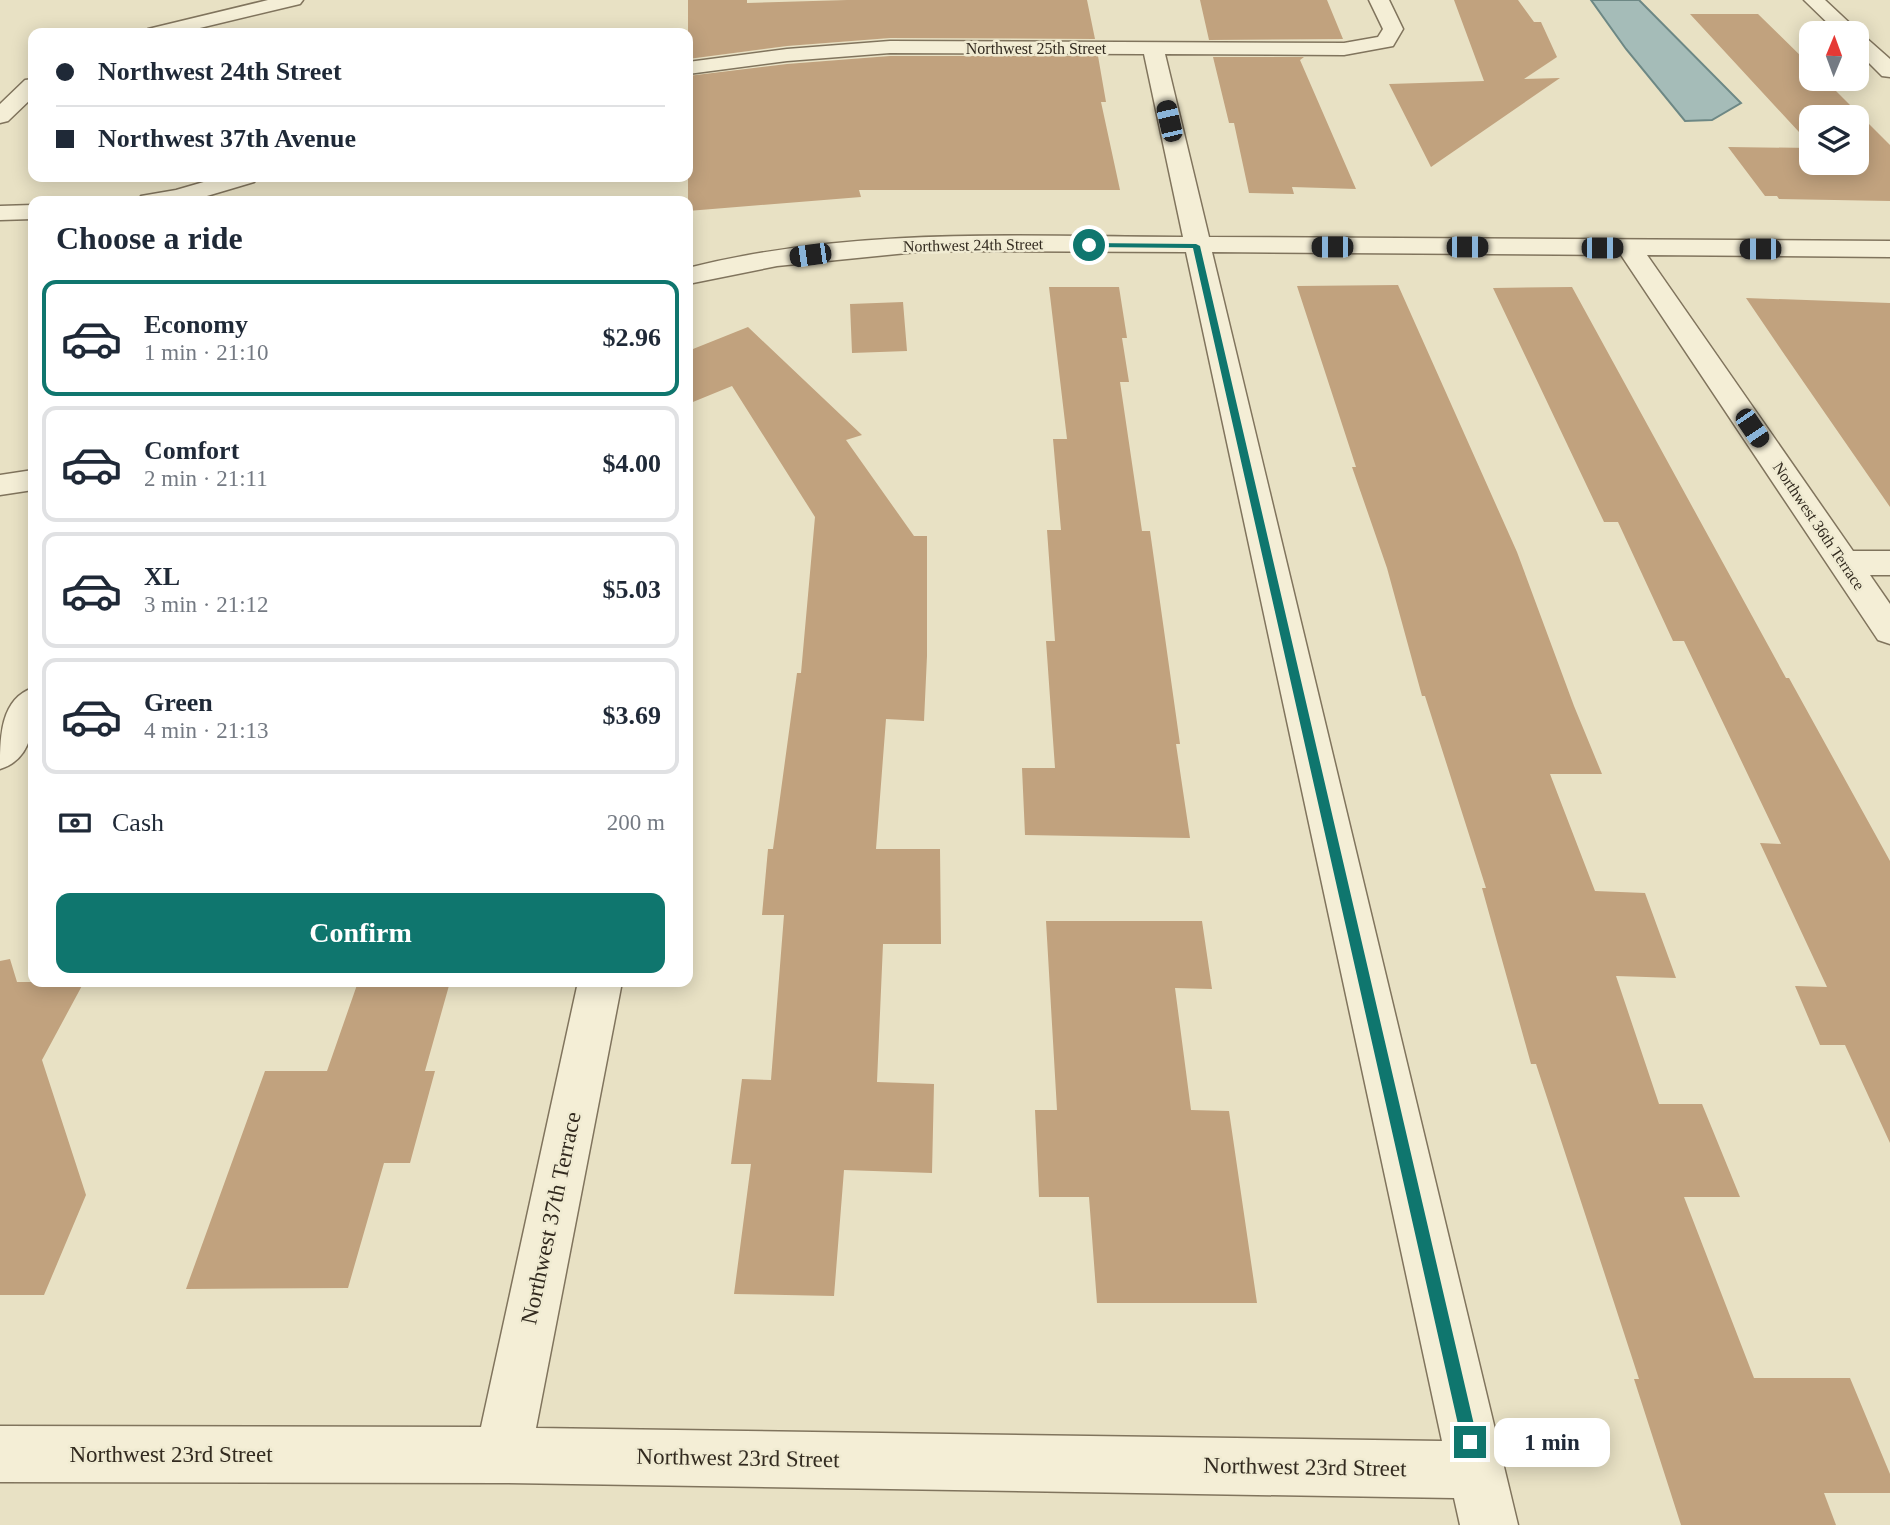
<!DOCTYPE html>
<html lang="en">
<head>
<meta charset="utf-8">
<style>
	body { margin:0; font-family:Georgia,serif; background:#f6f6f7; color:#1f2937; height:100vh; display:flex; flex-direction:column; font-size:26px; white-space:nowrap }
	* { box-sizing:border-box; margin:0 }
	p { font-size:23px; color:#747a83 }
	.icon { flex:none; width:38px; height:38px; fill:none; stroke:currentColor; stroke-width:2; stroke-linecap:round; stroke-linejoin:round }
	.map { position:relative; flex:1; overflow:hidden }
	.panel { position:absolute; left:28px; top:196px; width:665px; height:791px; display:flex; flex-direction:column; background:#fff; border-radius:14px; box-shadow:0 4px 18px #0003 }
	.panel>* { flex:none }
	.top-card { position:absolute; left:28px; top:28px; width:665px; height:154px; border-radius:14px; box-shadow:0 4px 18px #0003; display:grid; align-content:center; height:154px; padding:0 28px; background:#fff }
	.needle { width:46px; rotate:1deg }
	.fabs { position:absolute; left:1799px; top:21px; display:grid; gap:14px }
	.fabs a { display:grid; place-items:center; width:70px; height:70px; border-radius:14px; background:#fff; box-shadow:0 4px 18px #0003; font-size:35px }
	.end { position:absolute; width:32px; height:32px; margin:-16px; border:9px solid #0f766e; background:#fff; box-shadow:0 0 0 4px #fff }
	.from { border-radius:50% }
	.bubble { position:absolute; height:49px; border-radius:14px; background:#fff; box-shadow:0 4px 18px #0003; font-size:23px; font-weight:700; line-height:49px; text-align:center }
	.car { position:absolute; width:21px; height:42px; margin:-21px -10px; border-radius:9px; box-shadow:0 0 5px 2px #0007; background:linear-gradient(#222 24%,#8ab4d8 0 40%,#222 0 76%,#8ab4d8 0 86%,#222 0) }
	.top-card b { display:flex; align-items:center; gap:24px; height:66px; font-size:26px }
	.top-card b+b { border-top:2px solid #e0e1e3 }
	.top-card i { width:18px; height:18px; background:#1f2937 }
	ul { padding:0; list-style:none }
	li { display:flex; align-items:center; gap:21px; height:116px; margin:0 14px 10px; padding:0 14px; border:4px solid #e0e1e3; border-radius:14px }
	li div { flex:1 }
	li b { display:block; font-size:26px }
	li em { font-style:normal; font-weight:700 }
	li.selected { border-color:#0f766e }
	li>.icon { width:63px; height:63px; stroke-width:1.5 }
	h2 { padding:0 28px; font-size:32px; line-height:84px }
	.pay { display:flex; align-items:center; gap:18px; height:77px; padding:0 28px; font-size:26px }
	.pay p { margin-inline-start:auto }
	.action { display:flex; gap:14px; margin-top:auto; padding:14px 28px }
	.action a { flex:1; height:80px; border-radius:14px; background:#0f766e; color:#fff; font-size:28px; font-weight:700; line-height:80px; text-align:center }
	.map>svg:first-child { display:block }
	.water { fill:#a5bcb8; stroke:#6d8885; stroke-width:2 }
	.building { fill:#c1a27e }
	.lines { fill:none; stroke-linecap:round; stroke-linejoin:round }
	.street-casing { stroke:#80745d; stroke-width:3 }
	.street { fill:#f4eed6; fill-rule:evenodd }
	.route { fill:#0f766e }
	.labels { text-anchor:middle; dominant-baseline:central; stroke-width:5; stroke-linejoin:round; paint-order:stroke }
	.far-street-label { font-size:16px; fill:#322a1f; stroke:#f0ebd2 }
	.near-street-label { font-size:23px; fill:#322a1f; stroke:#f0ebd2 }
</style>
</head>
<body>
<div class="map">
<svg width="1890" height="1525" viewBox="0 0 1890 1525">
	<rect width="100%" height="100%" fill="#e8e1c4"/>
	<path class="water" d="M1591,0H1639L1741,103L1712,120L1685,121L1626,49Z"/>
	<path class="building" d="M688,0H747V3L847,0H1087L1095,39L890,38L787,46L688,59Z
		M1200,0H1327L1343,39L1209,40Z
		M1454,0H1518L1534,22H1541L1557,57L1524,79L1560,78L1431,167L1389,84L1484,81Z
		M1690,14H1758L1811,66V79H1824L1890,145V201L1779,199L1777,196H1765L1728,147L1811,148V163H1857V117H1811V145Z
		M890,56H1098L1106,102H1101L1120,190H859L861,197L688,211V76L787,64Z
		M1213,57H1304L1300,60L1356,189L1292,187L1294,194L1249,193L1234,123H1229Z
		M1398,285L1517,552L1574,706L1602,774H1550L1595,891L1645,893L1676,978L1616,976L1659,1104H1702L1740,1197H1684L1754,1378H1850L1890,1474V1493H1824L1836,1525H1681L1634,1379H1639L1536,1064H1531L1482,888H1486L1425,696H1422L1387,568L1352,467H1356L1297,286Z
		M1049,287H1119L1127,338H1122L1129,382H1120L1142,531H1150L1180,744H1176L1190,838L1025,835L1022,768H1055L1046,641H1055L1047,530H1061L1053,439H1067Z
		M1572,287L1786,678H1789L1890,861V1143L1845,1045H1820L1795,986L1827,987L1760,843L1781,844L1684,641H1673L1618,522H1604L1493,288Z
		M1746,298L1890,303V507L1782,351Z
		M903,302L907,351L852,353L850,304Z
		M748,327L862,435L846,440L914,536H927V656L924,721L886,719L876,849H940L941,944H883L877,1082L934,1084L932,1173L844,1170L834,1296L734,1294L751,1164H731L742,1079L771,1080L784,915H762L768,849H773L797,673H801L815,517L732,386L688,404V351Z
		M1046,921H1202L1212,989L1175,988L1191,1110L1229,1111L1257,1303H1097L1089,1197H1039L1035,1110H1057Z
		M10,959L17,982H84L42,1060L86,1195L44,1295H0V961Z
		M358,982H450L425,1071H435L410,1163H384L348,1288L186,1289L265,1071H327Z"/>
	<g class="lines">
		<defs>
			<path id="street" d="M268,0H303L300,4L179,33H145L148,29Z
				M1369,0H1389L1403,29L1393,46L1344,55L1165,54L1209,237L1890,241V257L1647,255L1853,551H1890V575H1870L1890,604V644L1878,640L1621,255L1212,252L1518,1525H1460L1454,1498L503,1483L0,1482V1426L481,1427L578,982H622L536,1428L1442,1441L1186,252L927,251L777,266L688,284V268C850,227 1017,236 1183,237L1144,54L890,53L787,61L688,74V62L787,49L890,41L1344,43L1378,37L1383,29Z
				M1804,0H1825L1856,29L1858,34L1864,36L1890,59V77L1882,76L1857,51V33H1838Z
				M33,79V97L8,121L0,123V104L25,80Z
				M221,177H258L254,182L190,201H138L141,196L176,190Z
				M33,205V219L0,220V206Z
				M33,470V490L0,495V475Z
				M33,688C34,719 36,758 0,769C0,738 0,699 33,688Z"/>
		</defs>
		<use href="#street" class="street-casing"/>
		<use href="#street" class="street"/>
	</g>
	<path class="route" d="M1086,243L1196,244L1200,246L1478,1442L1476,1448L1470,1451L1464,1448L1462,1442L1193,248L1089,247Z"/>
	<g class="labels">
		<g class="far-street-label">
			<text x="1036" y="48">Northwest 25th Street</text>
			<text transform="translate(973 245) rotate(-1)">Northwest 24th Street</text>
			<text transform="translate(1819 526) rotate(56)">Northwest 36th Terrace</text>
		</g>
		<g class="near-street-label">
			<text transform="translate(551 1218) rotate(-78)">Northwest 37th Terrace</text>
			<text x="171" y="1454">Northwest 23rd Street</text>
			<text transform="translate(738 1458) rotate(1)">Northwest 23rd Street</text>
			<text transform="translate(1305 1467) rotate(1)">Northwest 23rd Street</text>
		</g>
	</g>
</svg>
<div class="fabs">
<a><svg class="needle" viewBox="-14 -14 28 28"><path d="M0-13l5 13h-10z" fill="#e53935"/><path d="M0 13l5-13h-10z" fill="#747a83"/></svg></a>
<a><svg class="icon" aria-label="layers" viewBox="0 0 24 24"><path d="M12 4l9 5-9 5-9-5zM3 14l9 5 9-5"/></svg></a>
</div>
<i class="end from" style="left:1089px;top:245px"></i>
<i class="end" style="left:1470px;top:1442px"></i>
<div class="bubble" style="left:1494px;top:1418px;width:116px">1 min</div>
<i class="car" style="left:1169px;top:121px;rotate:347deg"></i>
<i class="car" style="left:1332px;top:247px;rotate:270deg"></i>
<i class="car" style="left:1467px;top:247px;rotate:90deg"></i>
<i class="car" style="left:1602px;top:248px;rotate:90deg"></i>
<i class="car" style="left:1760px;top:249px;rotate:270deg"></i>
<i class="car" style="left:810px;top:255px;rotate:262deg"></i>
<i class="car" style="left:1752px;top:428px;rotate:146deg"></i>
<div class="top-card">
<b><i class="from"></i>Northwest 24th Street</b>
<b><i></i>Northwest 37th Avenue</b>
</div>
<section class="panel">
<h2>Choose a ride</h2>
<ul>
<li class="selected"><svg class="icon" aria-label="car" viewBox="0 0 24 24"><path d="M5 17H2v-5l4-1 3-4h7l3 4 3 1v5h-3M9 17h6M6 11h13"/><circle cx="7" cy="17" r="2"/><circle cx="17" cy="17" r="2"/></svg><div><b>Economy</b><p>1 min · 21:10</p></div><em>$2.96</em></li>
<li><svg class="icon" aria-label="car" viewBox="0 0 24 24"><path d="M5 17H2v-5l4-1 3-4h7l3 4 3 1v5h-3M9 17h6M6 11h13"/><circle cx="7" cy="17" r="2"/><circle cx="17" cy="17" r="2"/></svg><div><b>Comfort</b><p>2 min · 21:11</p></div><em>$4.00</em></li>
<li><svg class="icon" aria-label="car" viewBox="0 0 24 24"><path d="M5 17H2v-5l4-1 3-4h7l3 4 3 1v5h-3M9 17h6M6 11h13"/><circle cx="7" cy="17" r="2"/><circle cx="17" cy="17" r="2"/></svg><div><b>XL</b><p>3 min · 21:12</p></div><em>$5.03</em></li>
<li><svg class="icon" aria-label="car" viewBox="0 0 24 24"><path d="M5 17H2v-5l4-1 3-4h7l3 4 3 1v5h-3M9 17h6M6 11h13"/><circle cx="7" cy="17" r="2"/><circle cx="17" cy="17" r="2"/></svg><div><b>Green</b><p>4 min · 21:13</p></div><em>$3.69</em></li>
</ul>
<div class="pay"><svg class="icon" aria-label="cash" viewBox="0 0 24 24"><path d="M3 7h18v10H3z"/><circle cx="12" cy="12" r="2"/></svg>Cash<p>200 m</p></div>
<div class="action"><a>Confirm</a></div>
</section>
</div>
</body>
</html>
